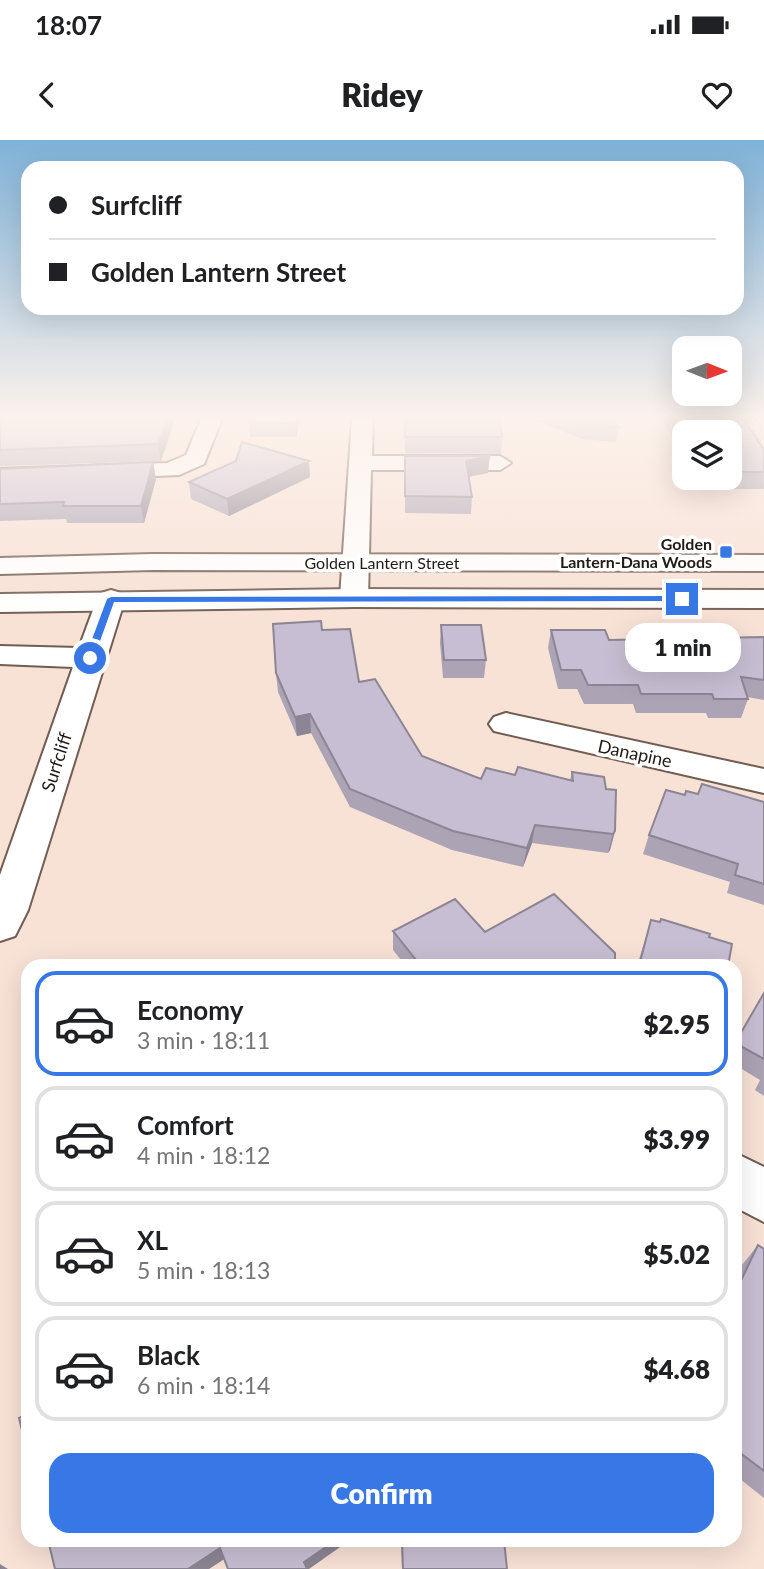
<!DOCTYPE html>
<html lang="en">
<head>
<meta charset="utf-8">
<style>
	body { margin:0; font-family:Lato,sans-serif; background:#f2f2f2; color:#202124; height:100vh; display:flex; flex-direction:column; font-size:26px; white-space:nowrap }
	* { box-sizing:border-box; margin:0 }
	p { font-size:23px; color:#757577 }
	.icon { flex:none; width:38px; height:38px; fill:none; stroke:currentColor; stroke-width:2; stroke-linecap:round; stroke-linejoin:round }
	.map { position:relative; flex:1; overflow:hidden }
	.drawer { position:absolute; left:21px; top:819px; width:721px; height:588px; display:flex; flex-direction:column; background:#fff; border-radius:21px; box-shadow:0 7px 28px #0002 }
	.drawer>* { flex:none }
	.top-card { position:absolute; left:21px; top:21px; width:723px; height:154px; border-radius:21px; box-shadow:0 7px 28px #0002; display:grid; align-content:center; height:154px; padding:0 28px; background:#fff }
	.needle { width:46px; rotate:91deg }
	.buttons { position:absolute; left:672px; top:196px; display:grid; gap:14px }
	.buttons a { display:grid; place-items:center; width:70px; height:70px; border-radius:14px; background:#fff; box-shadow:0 7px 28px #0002; font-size:35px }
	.end { position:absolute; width:32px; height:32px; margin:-16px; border:9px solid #3878e6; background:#fff; box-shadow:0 0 0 4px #fff }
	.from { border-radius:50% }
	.bubble { position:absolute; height:49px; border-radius:21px; background:#fff; box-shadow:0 7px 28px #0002; font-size:23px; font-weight:800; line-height:49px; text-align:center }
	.top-card b { display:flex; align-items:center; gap:24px; height:66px; font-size:26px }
	.top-card b+b { border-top:2px solid #e0e0e0 }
	.top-card i { width:18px; height:18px; background:#202124 }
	ul { padding:12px 0 0; list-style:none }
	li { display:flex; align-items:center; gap:21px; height:105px; margin:0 14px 10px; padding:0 14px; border:4px solid #e0e0e0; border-radius:21px }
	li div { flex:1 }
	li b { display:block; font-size:26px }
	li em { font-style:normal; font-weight:800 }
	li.current { border-color:#3878e6 }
	li>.icon { width:63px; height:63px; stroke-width:1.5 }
	.action { display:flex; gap:14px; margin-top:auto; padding:14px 28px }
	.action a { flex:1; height:80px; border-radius:21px; background:#3878e6; color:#fff; font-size:28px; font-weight:800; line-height:80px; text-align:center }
	.status { display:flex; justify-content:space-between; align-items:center; height:49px; padding:0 35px; background:#fff; direction:ltr }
	.status svg { height:19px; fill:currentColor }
	header { display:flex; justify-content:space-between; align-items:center; height:91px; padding:0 28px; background:#fff; font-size:32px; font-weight:800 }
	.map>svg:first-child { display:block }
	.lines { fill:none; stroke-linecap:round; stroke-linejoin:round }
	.minor-casing { stroke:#715d52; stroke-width:4 }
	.major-casing { stroke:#715d52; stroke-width:4 }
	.minor { fill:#fff; fill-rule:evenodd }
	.major { fill:#fff; fill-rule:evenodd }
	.wall { fill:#aca3b5 }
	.shaded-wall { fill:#8c8594 }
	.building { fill:#c8bed3; stroke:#8c8594; stroke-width:2 }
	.route { fill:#3878e6 }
	.poi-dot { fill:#3878e6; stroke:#fff; stroke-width:2.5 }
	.labels { text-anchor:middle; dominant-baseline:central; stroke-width:7; stroke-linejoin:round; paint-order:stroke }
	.far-poi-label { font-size:16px; font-weight:bold; fill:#211a15; stroke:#fff; text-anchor:end }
	.far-street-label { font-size:16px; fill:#211a15; stroke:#fff }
	.street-label { font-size:18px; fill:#211a15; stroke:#fff }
</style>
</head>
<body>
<div class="status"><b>18:07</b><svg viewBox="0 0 49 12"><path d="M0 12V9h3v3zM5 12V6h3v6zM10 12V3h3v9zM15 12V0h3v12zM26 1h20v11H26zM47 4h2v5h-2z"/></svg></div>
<header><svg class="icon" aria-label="back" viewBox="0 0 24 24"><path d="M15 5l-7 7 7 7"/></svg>Ridey<svg class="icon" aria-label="heart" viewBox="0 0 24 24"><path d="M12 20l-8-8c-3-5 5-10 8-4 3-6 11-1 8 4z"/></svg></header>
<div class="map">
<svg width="764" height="1429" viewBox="0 0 764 1429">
	<rect width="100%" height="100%" fill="#f8e1d5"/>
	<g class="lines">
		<defs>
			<path id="minor" d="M201,279H222L204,324L179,335L0,343V329L167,323L186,315Z
				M352,279H373L372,316H500L511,323L500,330H371L368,458L364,464L354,467L344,464L340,458Z
				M111,450L121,453L125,459L28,770L15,796L0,801V735L73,527L0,524V506L79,508L97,459L101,453Z
				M506,573L764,629V653L494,591L489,584L494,577Z
				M735,1013L764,1027V1082L735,1067Z"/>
			<path id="major" d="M153,414L764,415V431L153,430L0,434V418Z
				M354,449L764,450V468L354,467L0,472V454Z"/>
		</defs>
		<use href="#minor" class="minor-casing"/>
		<use href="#major" class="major-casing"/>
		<use href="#minor" class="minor"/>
		<use href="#major" class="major"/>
	</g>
	<path class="wall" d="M0,279H175L161,321L0,326Z
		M249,279H300L296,297H250L248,282Z
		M405,279L502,297L501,314L405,313Z
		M534,279H613L619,287L616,302L581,299Z
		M663,279H744L764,310V349H699L694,338H730V292H684L679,312Z
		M405,316L488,333L469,337L472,357L471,374L405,373Z
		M153,322L156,339L144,383H67L66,379L0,381V329Z
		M310,337L229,376L191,359L189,342Z
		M441,485L486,520L484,538H443L440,503Z
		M322,490L359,542L422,616L481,639L515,635L570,640L572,632L615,691L610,710L608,713L532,703L523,727L452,710L350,667L311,593L297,596L278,552L276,533Z
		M551,490L609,500L764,497V560L747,557L748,559L741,578H708L706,573H636L633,564H584L577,549H558L548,508Z
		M698,654L764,662V765L727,753L730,742L643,714L649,695L685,655Z
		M651,780L709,797L728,826H637Z
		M393,791L485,792L615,826H406L393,810Z
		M764,853V956L755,950L760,940L735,925V903Z
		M758,1105L764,1109V1358L735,1335V1139L742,1125Z
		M401,1400H504L507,1429H402Z"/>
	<path class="shaded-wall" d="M167,279H175L161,321L158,304Z
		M296,279H300L296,297L295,283Z
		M684,295V308L679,312L682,296Z
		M490,316L488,333L465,337L466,321Z
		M309,321L310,337L229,376L227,359Z
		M153,322L156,339L144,383L141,366Z
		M310,574L311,593L297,596L295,577Z
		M535,685L532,703L523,727L527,708Z
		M615,691L610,710L608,713L613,694Z
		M336,1400H350L309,1429H307L304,1422Z
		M220,1408L229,1416L209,1429H188Z
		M0,1424L8,1429H0Z"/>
	<path class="building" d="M0,279H167L158,304L0,310Z
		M249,279H296L295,283L248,282Z
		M405,279H499L502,297H405Z
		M571,279H613L619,287L583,284Z
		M674,279H744L764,310V332H730V296L733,295H730V292L689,291L684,292V295L682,296Z
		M242,302L309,321L227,359L189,342L236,321Z
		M405,316H490L466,321L472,357L405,356Z
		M153,322L141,366H63L64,362L0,364V329Z
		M321,481L322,490L350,489L359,542L375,539L422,616L481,639L486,628L515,635L518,627L573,641L572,632L604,637L606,649L616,650L615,691L613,694L535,685L527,708L453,691L350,649L310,574L295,577L276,533L273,484Z
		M441,485H481L486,520H444Z
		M551,490H605L609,500L764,497V540L741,537L748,559H714L712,554H641L638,545H588L581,530H561Z
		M702,644L764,662V744L735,735L738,724L649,695L666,650L685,655L686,651L698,654Z
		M554,754L615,813V826H421L393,791L455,759L485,792Z
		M661,779L710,794L709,797L732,804L728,826H639L651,780L660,782Z
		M764,853V919L735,903Z
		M758,1105L764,1109V1331L735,1309V1153Z
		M28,1273V1315L19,1278Z
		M48,1400H336L304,1422L307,1429H228L220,1408L188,1429H55Z
		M402,1400H504L507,1429H403Z"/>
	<linearGradient id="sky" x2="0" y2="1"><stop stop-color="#7fb2d8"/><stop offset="0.58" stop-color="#fcf2ec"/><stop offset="1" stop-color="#fcf2ec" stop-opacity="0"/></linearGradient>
	<rect width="764" height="479" fill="url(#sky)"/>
	<path class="route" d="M682,456L685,461L114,462L94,518L90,520L85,518L107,459L111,457Z"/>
	<rect class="poi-dot" x="719" y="405" width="14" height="14" rx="3.5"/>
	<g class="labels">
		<g class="far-poi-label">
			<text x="712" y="403">Golden<tspan x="712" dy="18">Lantern-Dana Woods</tspan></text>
		</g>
		<g class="far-street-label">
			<text x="382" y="422">Golden Lantern Street</text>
		</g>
		<g class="street-label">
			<text transform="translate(635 613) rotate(12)">Danapine</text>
			<text transform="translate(56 622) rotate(-72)">Surfcliff</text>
		</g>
	</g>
</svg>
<div class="buttons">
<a><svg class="needle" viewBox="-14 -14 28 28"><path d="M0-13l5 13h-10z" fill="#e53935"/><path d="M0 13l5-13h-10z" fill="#757577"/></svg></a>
<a><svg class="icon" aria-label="layers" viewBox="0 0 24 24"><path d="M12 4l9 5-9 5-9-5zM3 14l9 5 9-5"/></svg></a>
</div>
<i class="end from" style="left:90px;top:518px"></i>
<i class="end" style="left:682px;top:459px"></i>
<div class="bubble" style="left:625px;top:483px;width:116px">1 min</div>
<div class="top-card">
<b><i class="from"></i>Surfcliff</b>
<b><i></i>Golden Lantern Street</b>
</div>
<section class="drawer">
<ul>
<li class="current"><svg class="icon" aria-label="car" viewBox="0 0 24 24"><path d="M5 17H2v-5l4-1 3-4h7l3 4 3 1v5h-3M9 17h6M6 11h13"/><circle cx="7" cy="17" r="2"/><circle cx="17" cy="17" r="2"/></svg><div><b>Economy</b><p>3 min · 18:11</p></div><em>$2.95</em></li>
<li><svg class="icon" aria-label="car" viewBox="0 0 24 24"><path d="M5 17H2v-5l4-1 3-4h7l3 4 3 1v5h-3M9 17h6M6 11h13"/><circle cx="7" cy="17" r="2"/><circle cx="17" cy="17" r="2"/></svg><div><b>Comfort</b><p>4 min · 18:12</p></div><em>$3.99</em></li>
<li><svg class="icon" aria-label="car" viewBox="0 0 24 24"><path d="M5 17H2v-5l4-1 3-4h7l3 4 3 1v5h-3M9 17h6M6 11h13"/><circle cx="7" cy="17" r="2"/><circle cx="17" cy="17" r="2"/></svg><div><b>XL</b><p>5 min · 18:13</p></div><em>$5.02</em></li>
<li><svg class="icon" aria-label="car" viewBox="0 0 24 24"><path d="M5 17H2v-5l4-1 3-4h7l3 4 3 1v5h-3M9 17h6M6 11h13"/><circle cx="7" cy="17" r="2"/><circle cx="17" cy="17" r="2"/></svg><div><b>Black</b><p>6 min · 18:14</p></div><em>$4.68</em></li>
</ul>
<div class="action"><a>Confirm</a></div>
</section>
</div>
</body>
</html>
